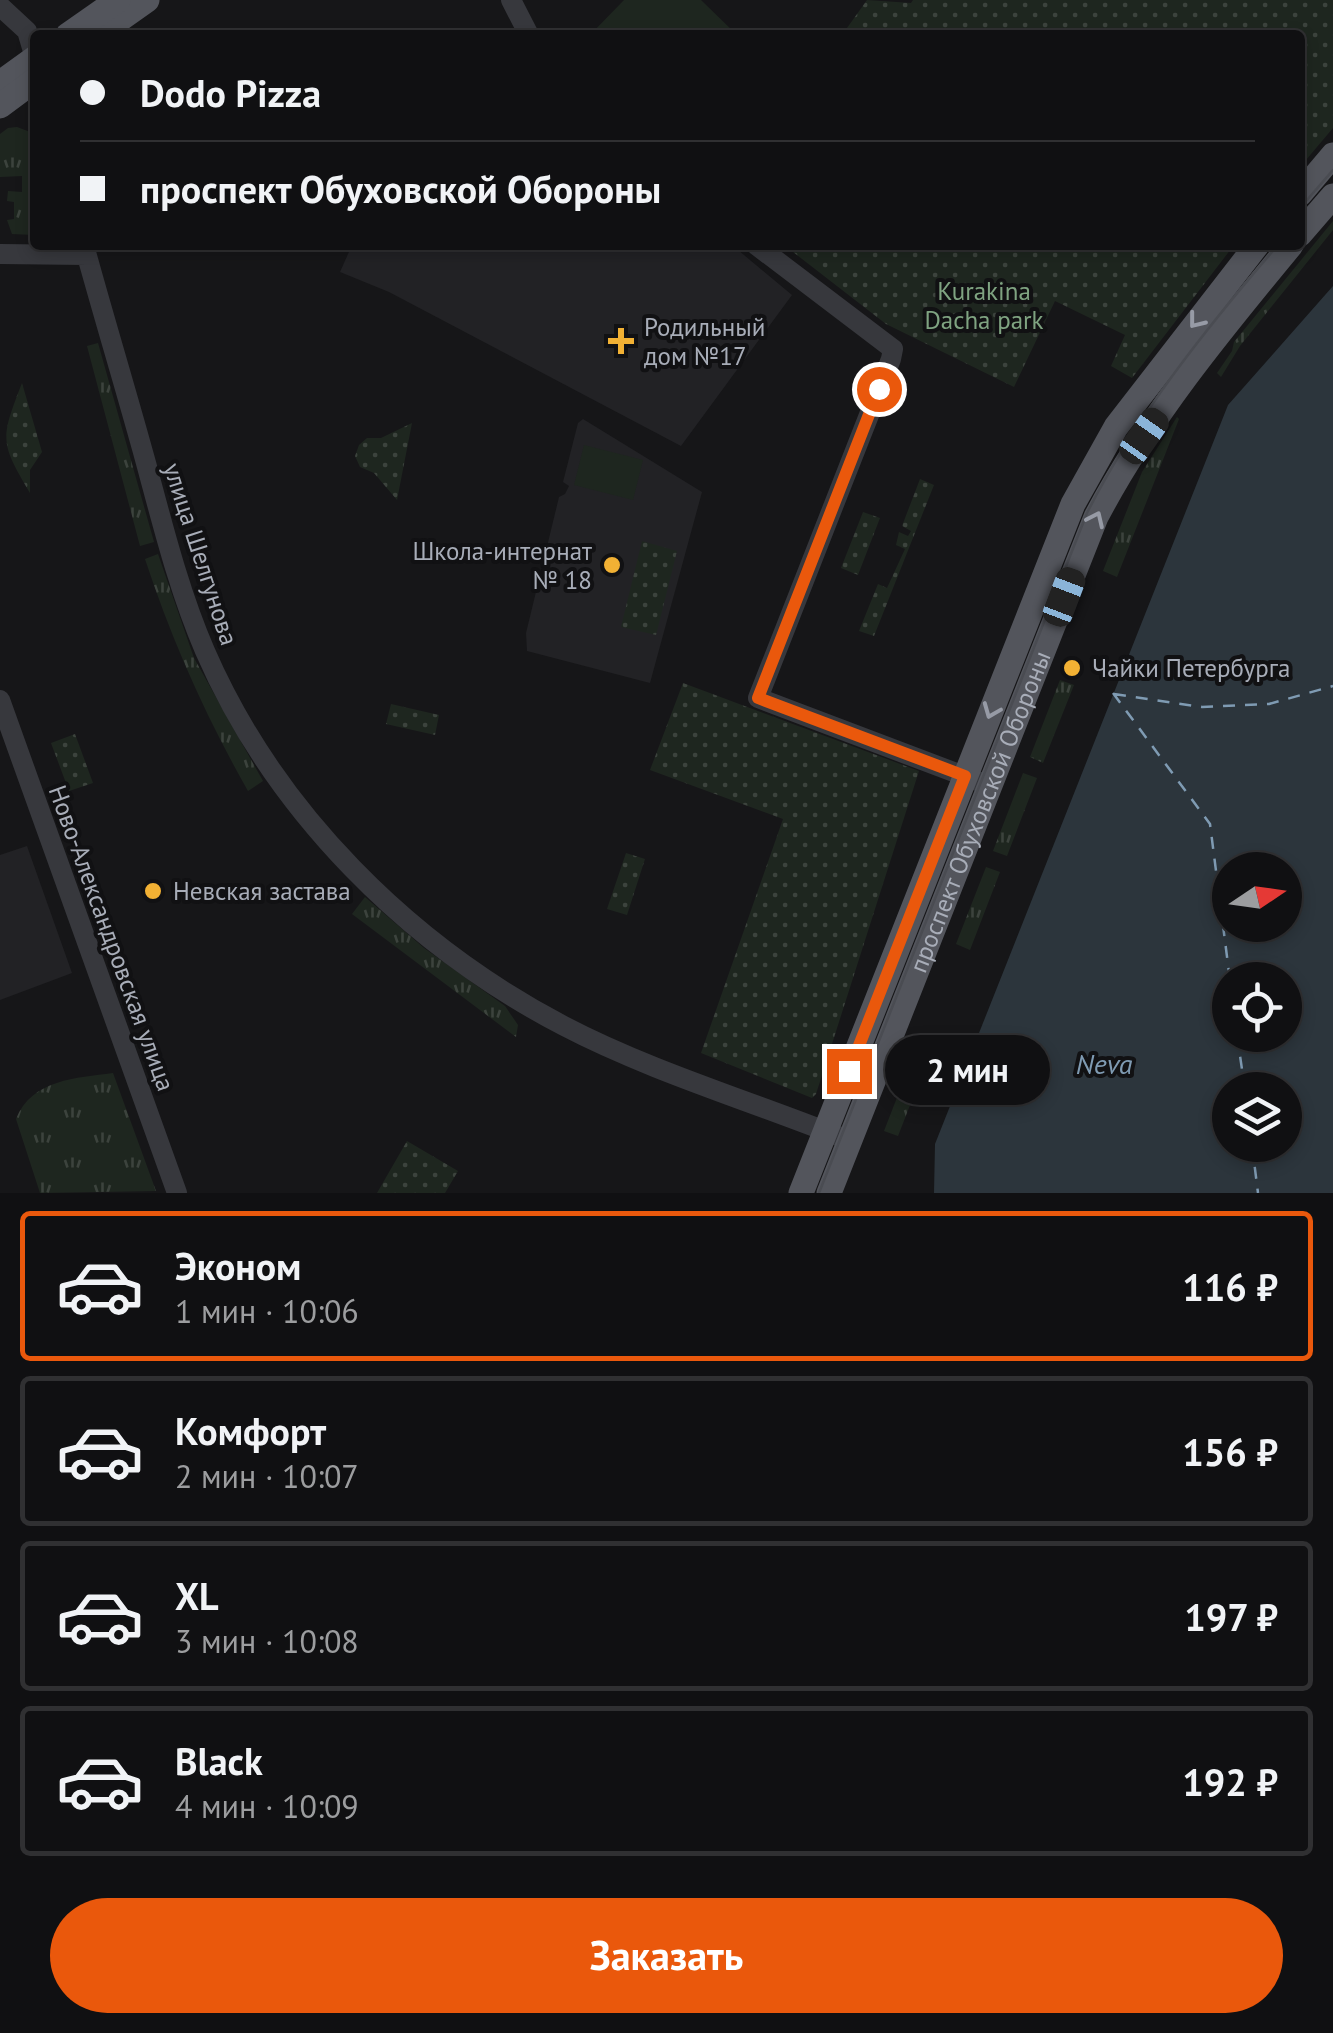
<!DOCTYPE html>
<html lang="ru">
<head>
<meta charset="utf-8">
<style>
	body { margin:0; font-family:"PT Sans",sans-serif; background:#1e1e20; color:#f1f3f6; height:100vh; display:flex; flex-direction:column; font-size:38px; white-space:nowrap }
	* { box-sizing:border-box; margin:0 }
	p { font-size:32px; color:#9c9d9f }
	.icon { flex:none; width:55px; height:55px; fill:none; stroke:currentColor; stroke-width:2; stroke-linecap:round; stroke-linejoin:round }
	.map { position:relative; height:1193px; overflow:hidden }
	.panel { display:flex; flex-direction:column; background:#101012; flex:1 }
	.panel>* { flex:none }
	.banner { position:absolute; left:30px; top:30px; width:1275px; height:220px; border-radius:10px; box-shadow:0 5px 15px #0003,0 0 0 2px #303032; display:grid; align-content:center; height:220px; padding:0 50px; background:#101012 }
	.needle { width:65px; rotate:77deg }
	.tools { position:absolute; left:1212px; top:852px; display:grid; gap:20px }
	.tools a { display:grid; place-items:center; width:90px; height:90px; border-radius:50%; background:#101012; box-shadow:0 5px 15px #0003,0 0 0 2px #303032; font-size:50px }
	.end { position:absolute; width:45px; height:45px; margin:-22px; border:12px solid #ea580c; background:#fff; box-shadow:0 0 0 5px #fff }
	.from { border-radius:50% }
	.bubble { position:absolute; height:70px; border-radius:35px; background:#101012; box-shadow:0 5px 15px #0003,0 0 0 2px #303032; font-size:32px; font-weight:700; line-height:70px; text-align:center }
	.car { position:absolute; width:30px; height:60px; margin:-30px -15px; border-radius:12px; box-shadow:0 0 8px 2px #0007; background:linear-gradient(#222 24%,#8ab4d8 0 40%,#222 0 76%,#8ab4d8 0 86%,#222 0) }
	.banner b { display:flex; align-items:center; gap:35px; height:95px; font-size:38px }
	.banner b+b { border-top:2px solid #303032 }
	.banner i { width:25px; height:25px; background:#f1f3f6 }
	ul { padding:18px 0 0; list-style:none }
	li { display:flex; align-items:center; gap:30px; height:150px; margin:0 20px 15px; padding:0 30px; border:5px solid #303032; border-radius:10px }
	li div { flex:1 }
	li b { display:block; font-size:38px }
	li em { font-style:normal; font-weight:700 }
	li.active { border-color:#ea580c }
	li>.icon { width:90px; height:90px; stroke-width:1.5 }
	.action { display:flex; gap:20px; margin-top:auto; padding:20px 50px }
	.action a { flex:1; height:115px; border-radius:60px; background:#ea580c; color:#fff; font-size:40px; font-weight:700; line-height:115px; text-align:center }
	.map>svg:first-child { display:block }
	.built { fill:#222225 }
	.grass { fill:url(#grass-tufts) }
	.park { fill:url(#park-dots) }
	.pitch { fill:#1e261f }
	.water { fill:#2c353c; fill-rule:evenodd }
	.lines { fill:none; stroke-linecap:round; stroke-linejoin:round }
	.ferry { stroke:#7f9bb3; stroke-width:2.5; stroke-dasharray:12 10; stroke-linecap:butt }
	.minor { stroke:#37383d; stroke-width:20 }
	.major { stroke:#53555c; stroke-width:25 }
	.tram { stroke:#4a4c52; stroke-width:2.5 }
	.oneway { stroke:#979ba6 }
	.route { stroke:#ea580c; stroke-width:12 }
	.poi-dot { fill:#f2b134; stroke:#111113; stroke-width:4 }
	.labels { text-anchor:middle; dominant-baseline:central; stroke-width:8; stroke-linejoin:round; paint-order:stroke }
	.park-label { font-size:25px; fill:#7fa381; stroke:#111113 }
	.poi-label { font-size:25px; fill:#a8adb8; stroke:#111113; text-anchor:start }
	.street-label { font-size:25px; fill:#a8adb8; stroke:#111113 }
	.water-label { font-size:28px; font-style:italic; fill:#7f9bb3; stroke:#111113 }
</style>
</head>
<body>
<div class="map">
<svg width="1333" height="1193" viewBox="0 0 1333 1193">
	<defs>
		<pattern id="grass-tufts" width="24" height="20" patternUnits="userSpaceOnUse" patternTransform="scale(2.5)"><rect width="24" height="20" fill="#1e261f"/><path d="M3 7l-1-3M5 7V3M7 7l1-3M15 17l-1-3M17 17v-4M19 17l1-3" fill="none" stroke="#3c433d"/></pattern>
		<pattern id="park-dots" width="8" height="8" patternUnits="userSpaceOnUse" patternTransform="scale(2.5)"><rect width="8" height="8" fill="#1e261f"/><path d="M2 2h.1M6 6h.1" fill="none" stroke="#3c433d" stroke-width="1.8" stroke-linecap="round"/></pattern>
	</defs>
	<rect width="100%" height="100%" fill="#161618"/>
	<path class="built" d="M352,245H732L792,295L681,446L389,292L340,272Z
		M583,419L702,492L650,683L527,651L526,633L559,497L565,494L569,486L563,482L578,423Z
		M27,846L72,973L0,1000V855Z"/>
	<path class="grass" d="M17,127L30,132L35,148V235L12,234L7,220L14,219V202L7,201L8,191L22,192V176L0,177V134L8,128Z
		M1333,221V230L1240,346L1221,377L1217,373L1232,351L1234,342Z
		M98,343L154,542L140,546L87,346Z
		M1177,417L1179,419L1117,577L1103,571L1142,472Z
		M158,554L194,658L263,781L248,791C206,717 172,641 145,559Z
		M1060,680L1074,685L1043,763L1030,757Z
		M1023,773L1037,778L1007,856L993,851Z
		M986,867L1000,872L970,950L956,944Z
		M365,897L424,948L505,1006L518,1025L516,1037L352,914Z
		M914,1054L928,1059L898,1136L884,1131Z
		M113,1073L156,1191L40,1193L16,1119C32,1079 77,1078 113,1073Z"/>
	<path class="park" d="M867,0L911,3L913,0H1333V128L1300,167V35H842Z
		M784,245H1234L1132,378L1111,366L1125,335L1055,301L1014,387L886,324Z
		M22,383L42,452L30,470V493C0,442 0,440 22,383Z
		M412,423L397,500L374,473L360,467L355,456L359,445L367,438H381Z
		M920,479L934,485L874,636L859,631L878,584L887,588L905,549L896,545L899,532L908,536L911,531L902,526Z
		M863,512L880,518L858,575L841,568Z
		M642,541L677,551L656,635L621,627Z
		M683,683L919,771L816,1094L812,1098L701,1053L783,819L650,770Z
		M391,704L439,715L435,735L386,724Z
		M75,734L93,783L69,791L51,743Z
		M626,853L645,859L627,915L607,909Z
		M407,1141L458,1171L445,1193H377Z"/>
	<path class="pitch" d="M624,0H701L737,35H590Z
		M584,445L643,460L633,500L574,485Z"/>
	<path class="water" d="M1333,286V1193H934L935,1144L1228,405ZM1230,870H1285V925H1230ZM1230,980H1285V1035H1230ZM1230,1090H1285V1145H1230Z"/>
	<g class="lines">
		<path class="ferry" d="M1113,693L1210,824L1230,980
			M1114,694L1202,707L1269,704L1333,686
			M1237,1035L1245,1090
			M1252,1145L1258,1193"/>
		<path class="minor" d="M511,0L529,35
			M0,6L27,31L35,58
			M84,245C104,318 126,390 146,463C163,526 179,591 205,651C275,812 409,945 564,1026C648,1070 750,1101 838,1136
			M756,245L893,349L891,359L758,698L980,782
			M0,254L87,255
			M0,700L177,1193"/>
		<g class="major">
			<path d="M106,29L147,0"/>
			<path d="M68,35L118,0"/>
			<path d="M0,83L35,58"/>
			<path d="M0,106L35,80"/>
			<path d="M1300,194L1333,155"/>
			<path d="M1300,234L1333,196"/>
			<path d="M801,1193L1073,504L1116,427L1257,245"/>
			<path id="s1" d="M829,1193L1096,517C1148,418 1220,331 1291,245"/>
		</g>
		<path class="tram" d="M1300,208L1333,170
			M819,1193L1087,513C1136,416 1207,327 1278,245"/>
	</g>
	<defs><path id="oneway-chevron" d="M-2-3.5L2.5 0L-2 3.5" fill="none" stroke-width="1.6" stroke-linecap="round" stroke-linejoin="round" transform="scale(2.5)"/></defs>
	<g class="oneway">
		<use href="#oneway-chevron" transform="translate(1196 321) rotate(128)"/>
		<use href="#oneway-chevron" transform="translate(1096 519) rotate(-65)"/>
		<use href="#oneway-chevron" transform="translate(991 711) rotate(112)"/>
	</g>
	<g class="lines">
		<path class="route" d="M849,1071L965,776L758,698L879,389"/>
	</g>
	<g class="poi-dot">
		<path d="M616 326h10v10h10v10h-10v10h-10v-10h-10v-10h10z"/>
		<circle cx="612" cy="565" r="10"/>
		<circle cx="1072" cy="668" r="10"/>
		<circle cx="153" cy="891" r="10"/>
	</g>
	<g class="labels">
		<g class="park-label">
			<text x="984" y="291">Kurakina<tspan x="984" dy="29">Dacha park</tspan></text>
		</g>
		<g class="poi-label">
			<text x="644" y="327">Родильный<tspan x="644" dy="29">дом №17</tspan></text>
			<text x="592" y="551" text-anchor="end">Школа-интернат<tspan x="592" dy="29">№ 18</tspan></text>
			<text x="1092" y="668">Чайки Петербурга</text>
			<text x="173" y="891">Невская застава</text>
		</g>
		<g class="street-label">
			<text transform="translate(201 554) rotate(72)">улица Шелгунова</text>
			<text stroke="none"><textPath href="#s1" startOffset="410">проспект Обуховской Обороны</textPath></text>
			<text transform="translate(112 938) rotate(70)">Ново-Александровская улица</text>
		</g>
		<g class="water-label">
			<text x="1104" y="1063">Neva</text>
		</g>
	</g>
</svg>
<div class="tools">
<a><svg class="needle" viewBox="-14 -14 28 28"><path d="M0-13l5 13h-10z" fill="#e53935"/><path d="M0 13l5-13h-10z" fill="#9c9d9f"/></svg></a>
<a><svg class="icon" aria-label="locate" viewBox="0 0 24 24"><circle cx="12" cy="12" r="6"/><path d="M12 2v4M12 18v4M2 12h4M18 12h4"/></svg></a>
<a><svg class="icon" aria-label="layers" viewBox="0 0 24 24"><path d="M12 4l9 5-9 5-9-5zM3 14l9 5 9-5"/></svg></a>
</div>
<i class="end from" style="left:879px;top:389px"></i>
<i class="end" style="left:849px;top:1071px"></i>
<div class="bubble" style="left:885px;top:1035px;width:165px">2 мин</div>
<i class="car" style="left:1144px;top:436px;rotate:35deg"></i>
<i class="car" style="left:1064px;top:597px;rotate:21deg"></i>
<div class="banner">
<b><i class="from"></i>Dodo Pizza</b>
<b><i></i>проспект Обуховской Обороны</b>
</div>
</div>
<section class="panel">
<ul>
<li class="active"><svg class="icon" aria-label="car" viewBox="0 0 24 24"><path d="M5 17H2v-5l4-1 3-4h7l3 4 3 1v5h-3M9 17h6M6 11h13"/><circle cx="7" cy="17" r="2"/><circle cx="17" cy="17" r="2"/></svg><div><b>Эконом</b><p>1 мин · 10:06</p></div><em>116 ₽</em></li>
<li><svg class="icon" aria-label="car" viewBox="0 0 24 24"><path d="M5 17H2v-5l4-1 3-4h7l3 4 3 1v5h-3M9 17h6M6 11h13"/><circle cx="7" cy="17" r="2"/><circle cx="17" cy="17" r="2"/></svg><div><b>Комфорт</b><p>2 мин · 10:07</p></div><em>156 ₽</em></li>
<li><svg class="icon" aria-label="car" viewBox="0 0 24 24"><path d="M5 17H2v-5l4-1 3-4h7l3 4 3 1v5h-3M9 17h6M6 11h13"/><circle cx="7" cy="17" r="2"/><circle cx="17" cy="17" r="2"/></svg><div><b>XL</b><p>3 мин · 10:08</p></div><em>197 ₽</em></li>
<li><svg class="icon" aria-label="car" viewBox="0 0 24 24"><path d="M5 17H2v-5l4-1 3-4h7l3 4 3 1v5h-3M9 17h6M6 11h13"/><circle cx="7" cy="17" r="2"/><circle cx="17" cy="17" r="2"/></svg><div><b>Black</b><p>4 мин · 10:09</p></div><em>192 ₽</em></li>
</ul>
<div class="action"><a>Заказать</a></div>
</section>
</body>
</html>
